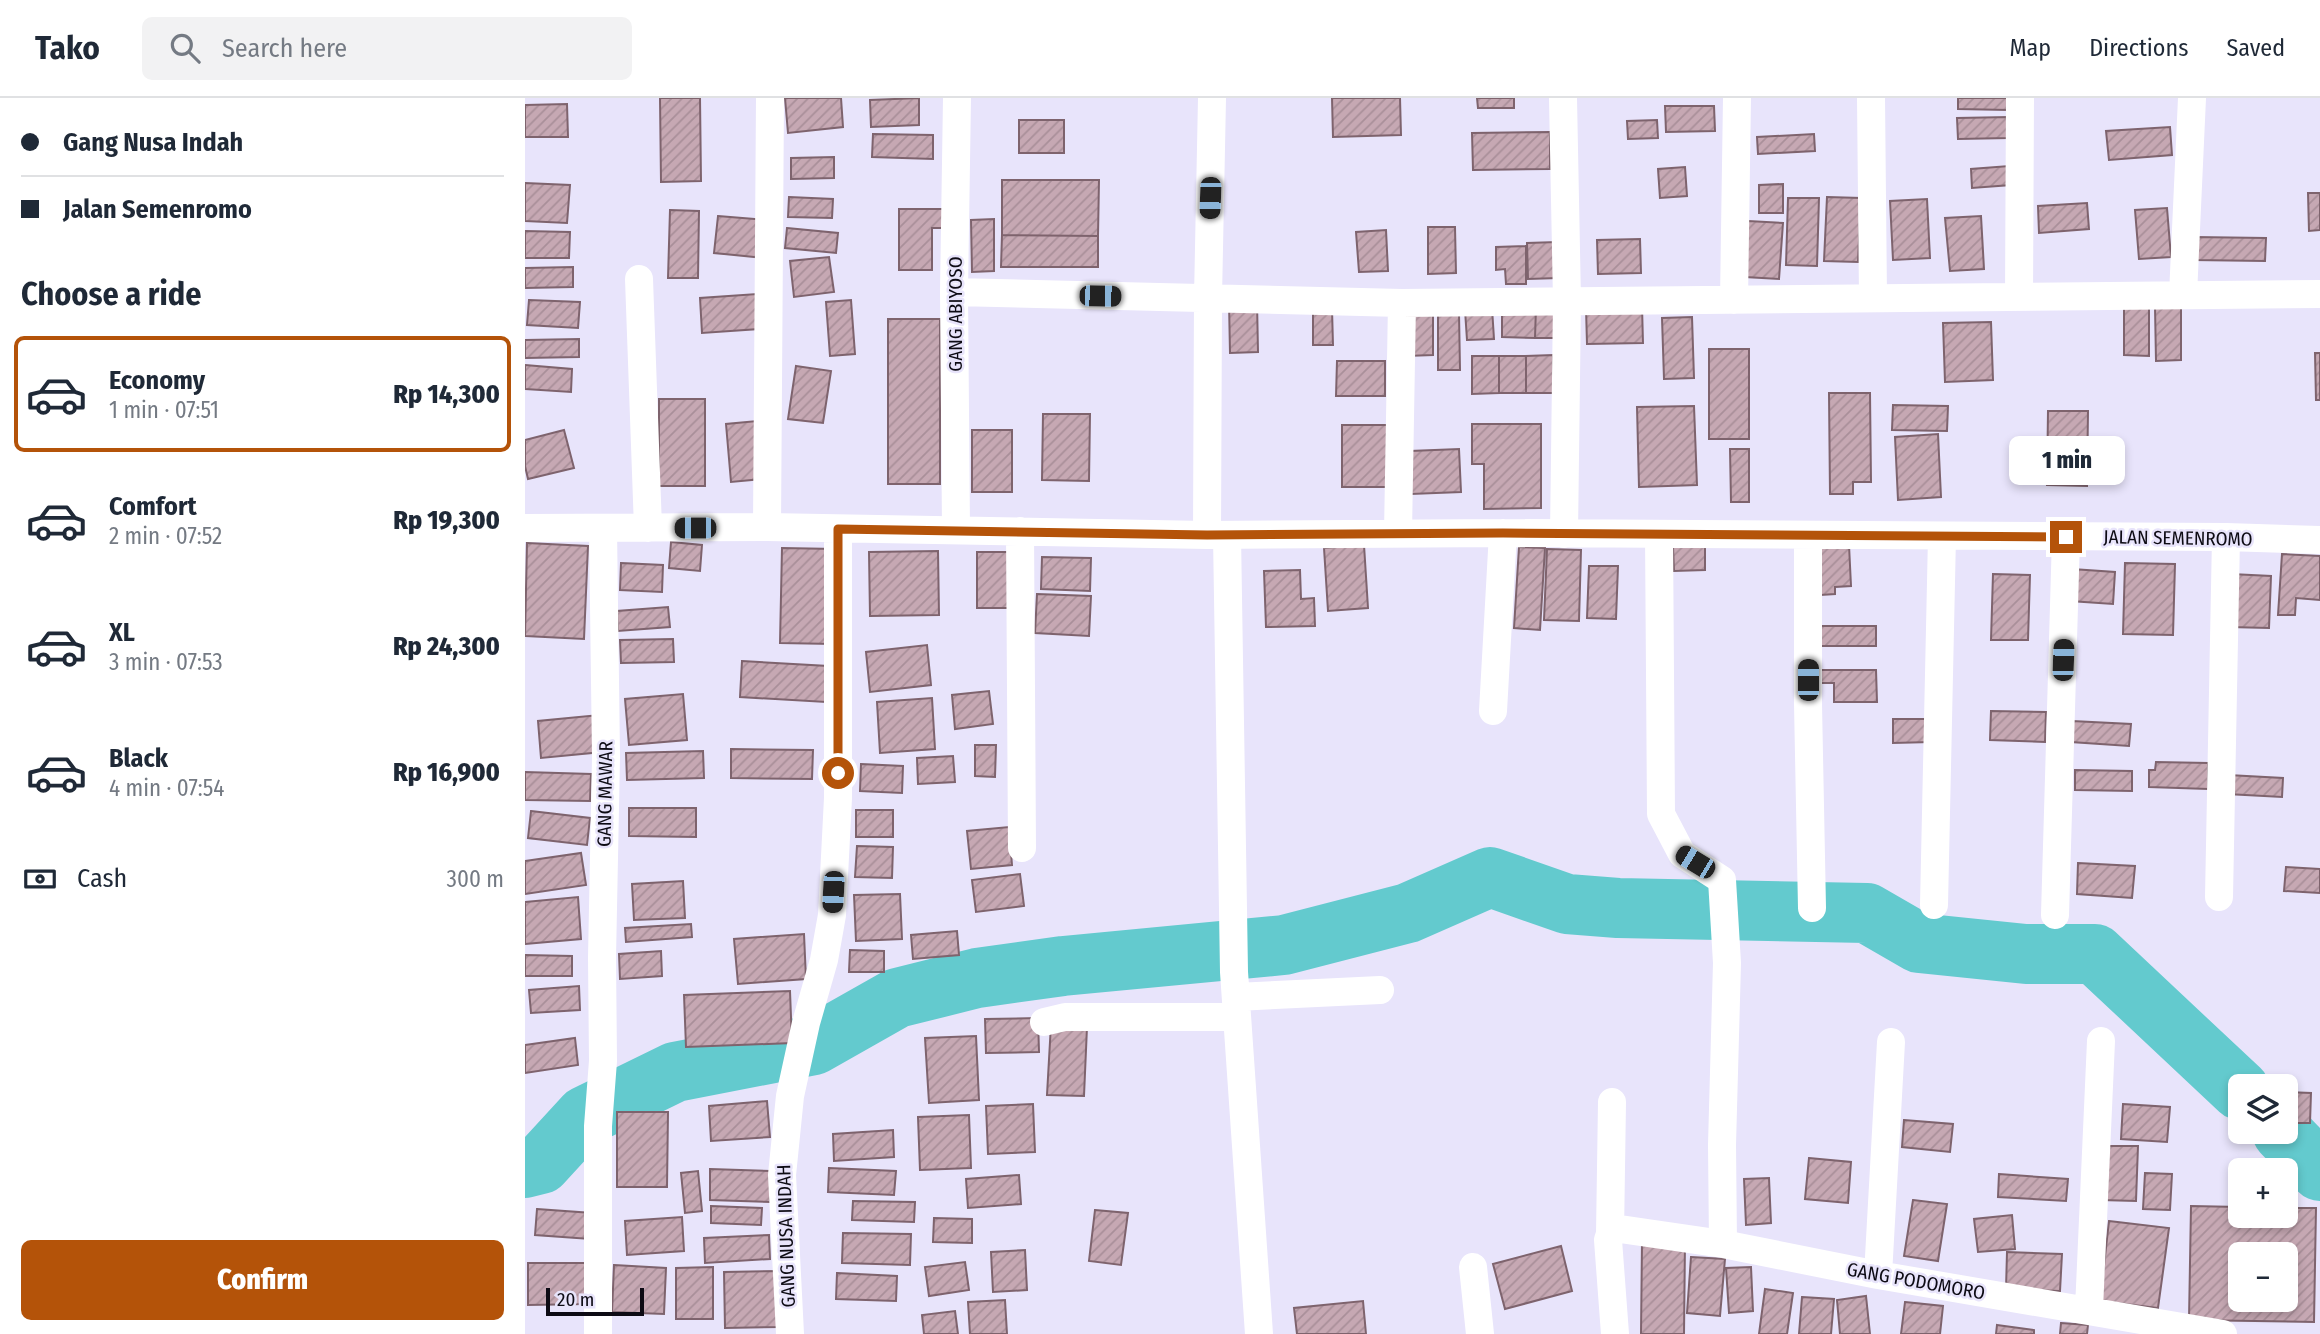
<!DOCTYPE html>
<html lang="en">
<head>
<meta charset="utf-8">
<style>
	body { margin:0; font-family:"Fira Sans Condensed",sans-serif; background:#f2f2f3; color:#1f2937; height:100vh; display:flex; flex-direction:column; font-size:26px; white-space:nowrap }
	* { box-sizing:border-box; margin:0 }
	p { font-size:23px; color:#747a83 }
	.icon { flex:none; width:38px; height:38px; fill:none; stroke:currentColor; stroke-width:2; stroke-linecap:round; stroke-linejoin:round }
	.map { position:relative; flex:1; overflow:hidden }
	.panel { display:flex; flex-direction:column; background:#fff; width:525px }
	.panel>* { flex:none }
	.banner { display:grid; align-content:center; height:154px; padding:0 21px; background:#fff }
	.tools { position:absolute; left:1703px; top:976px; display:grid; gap:14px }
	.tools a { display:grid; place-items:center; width:70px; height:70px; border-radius:10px; background:#fff; box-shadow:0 4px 10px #0003; font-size:35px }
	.scale { position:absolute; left:21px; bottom:18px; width:98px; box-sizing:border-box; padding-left:7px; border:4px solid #0d0b14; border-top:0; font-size:19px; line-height:24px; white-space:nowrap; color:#0d0b14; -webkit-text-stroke:5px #e8e4fb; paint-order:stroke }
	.end { position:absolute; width:32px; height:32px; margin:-16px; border:9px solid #b45309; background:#fff; box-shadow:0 0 0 4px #fff }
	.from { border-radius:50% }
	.bubble { position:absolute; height:49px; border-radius:10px; background:#fff; box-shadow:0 4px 10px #0003; font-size:23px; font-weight:800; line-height:49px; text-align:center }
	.car { position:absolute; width:21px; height:42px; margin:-21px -10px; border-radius:9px; box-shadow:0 0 5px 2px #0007; background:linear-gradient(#222 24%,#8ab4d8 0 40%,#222 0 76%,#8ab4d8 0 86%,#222 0) }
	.banner b { display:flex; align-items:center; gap:24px; height:66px; font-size:26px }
	.banner b+b { border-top:2px solid #e0e1e3 }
	.banner i { width:18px; height:18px; background:#1f2937 }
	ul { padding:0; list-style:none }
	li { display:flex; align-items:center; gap:21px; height:116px; margin:0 14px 10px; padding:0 7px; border:4px solid transparent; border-radius:10px }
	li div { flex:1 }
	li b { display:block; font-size:26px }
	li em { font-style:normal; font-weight:800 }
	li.selected { border-color:#b45309 }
	li>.icon { width:63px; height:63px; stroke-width:1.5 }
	h2 { padding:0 21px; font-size:32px; line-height:84px }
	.pay { display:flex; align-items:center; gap:18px; height:77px; padding:0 21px; font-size:26px }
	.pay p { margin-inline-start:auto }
	.action { display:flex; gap:14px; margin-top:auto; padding:14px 21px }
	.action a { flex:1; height:80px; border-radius:10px; background:#b45309; color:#fff; font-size:28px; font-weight:800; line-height:80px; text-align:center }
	header { display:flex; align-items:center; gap:42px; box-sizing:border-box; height:98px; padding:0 35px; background:#fff; border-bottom:2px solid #e0e1e3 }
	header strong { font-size:33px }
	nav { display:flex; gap:38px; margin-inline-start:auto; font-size:24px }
	.search { width:490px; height:63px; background:#f2f2f3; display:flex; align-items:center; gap:18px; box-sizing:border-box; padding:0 24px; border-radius:10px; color:#747a83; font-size:26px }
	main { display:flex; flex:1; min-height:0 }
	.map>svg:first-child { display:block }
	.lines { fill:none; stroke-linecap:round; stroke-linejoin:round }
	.river { stroke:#63cace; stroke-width:60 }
	.building { fill:url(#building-hatch); stroke:#7e636d; stroke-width:2; fill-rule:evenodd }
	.minor { stroke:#fff; stroke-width:28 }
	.route { stroke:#b45309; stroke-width:9 }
	.labels { text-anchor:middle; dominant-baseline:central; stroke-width:5; stroke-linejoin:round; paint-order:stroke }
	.street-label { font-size:19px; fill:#0d0b14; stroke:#e8e4fb }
</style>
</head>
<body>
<header>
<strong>Tako</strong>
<div class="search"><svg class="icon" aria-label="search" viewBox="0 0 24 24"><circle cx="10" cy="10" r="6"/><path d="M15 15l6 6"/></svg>Search here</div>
<nav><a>Map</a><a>Directions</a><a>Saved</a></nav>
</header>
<main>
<section class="panel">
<div class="banner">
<b><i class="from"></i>Gang Nusa Indah</b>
<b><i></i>Jalan Semenromo</b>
</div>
<h2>Choose a ride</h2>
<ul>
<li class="selected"><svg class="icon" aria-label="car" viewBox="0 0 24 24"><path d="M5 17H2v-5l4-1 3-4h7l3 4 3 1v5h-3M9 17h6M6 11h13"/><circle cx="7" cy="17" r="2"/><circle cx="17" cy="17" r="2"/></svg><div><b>Economy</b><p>1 min · 07:51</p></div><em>Rp 14,300</em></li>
<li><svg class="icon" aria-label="car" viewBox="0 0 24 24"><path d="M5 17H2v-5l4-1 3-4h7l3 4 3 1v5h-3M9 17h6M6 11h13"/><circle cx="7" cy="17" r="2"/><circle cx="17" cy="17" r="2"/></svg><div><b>Comfort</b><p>2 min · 07:52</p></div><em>Rp 19,300</em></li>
<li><svg class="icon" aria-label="car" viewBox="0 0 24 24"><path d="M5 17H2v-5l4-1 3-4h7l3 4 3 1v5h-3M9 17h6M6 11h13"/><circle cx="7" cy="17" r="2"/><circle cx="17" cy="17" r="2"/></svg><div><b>XL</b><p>3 min · 07:53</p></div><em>Rp 24,300</em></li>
<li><svg class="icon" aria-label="car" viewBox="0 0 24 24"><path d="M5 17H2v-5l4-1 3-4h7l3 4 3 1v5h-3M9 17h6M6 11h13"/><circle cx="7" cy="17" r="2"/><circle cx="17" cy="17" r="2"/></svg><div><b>Black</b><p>4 min · 07:54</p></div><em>Rp 16,900</em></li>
</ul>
<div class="pay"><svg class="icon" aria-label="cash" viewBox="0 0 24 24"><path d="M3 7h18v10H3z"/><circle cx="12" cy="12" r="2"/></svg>Cash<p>300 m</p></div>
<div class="action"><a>Confirm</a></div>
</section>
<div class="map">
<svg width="1795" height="1236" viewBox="0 0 1795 1236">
	<defs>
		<pattern id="building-hatch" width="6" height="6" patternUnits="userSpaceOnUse" patternTransform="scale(1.75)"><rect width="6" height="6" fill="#c6a8b3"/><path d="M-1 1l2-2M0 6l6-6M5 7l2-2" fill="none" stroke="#a98f99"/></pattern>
	</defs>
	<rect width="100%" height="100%" fill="#e8e4fb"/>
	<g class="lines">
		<path class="river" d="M1757,1034L1795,1073
			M0,1070L16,1066L60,1018L150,974L289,947L372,900L452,880L538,868L759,847L883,815L965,779L1042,806L1093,810L1342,815L1394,845L1501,856H1570L1715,992"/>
	</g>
	<path class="building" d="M135,0H175L176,83L136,84Z
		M260,0H316L318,29L263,35Z
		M394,0V27L346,29L345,2Z
		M807,0H875L876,37L808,39Z
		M952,0H989V10H953Z
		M1433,0H1484L1483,12L1433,11Z
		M42,6L43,39H0V7Z
		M1140,8H1189L1190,33L1141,34Z
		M1484,19V40L1433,41L1432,20Z
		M494,22H539V55H494Z
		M1132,22L1133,40L1103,41L1102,23Z
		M1645,29L1647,57L1584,62L1581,33Z
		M1025,34V71L948,72L947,35Z
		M348,36L408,37V61L347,59Z
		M1289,36L1290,53L1233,56L1232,39Z
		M309,59V80L266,81V60Z
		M1484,68L1486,87L1447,90L1446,71Z
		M1160,69L1162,98L1135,100L1133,71Z
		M477,82H574L573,138L477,137Z
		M0,85L45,87L42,125L0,123Z
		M1258,86V115H1234V87Z
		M1783,95H1795V132L1784,133Z
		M264,99L308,101L307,120L263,119Z
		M1302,99L1336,100L1333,164L1299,163Z
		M1263,100H1294L1292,168L1261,167Z
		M1402,101L1405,160L1368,162L1365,103Z
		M1562,105L1564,131L1514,135L1513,108Z
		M1642,110L1646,159L1614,161L1610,112Z
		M374,111H422V130H407V172H374Z
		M145,112L174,113L173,180H143Z
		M193,118L243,122L240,160L189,155Z
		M1456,118L1459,171L1425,173L1420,120Z
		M469,121V173L447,174L446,122Z
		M1223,123L1258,125L1254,181L1220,179Z
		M903,129H930L931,175L903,176Z
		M262,130L313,135L311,155L260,150Z
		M861,132L863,173L834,174L831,134Z
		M0,133L45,134L44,160H0Z
		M477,137L573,138V169H476Z
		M1669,139L1741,140L1740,163L1668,162Z
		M1115,141L1116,175L1073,176L1072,142Z
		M1032,144L1033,180L1003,181L1002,145Z
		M1001,148V186H981L980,171L971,172V149Z
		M304,159L309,194L269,199L265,163Z
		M48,169V189L0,190V170Z
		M232,196L234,231L177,235L175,200Z
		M1599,201H1624V258L1599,257Z
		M4,202L55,204L53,230L2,227Z
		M326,202L330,256L305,258L301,204Z
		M732,203L733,254L705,255L704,204Z
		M977,208L1011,209L1010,240L977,239Z
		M1117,208L1118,245L1062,246L1061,210Z
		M1656,208V262L1631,263L1630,209Z
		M1011,209H1037L1036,240H1010Z
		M967,210L969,241L942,242L940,212Z
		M788,211H807L808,247H788Z
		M881,212H908V257L881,258Z
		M913,215H934L935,272H913Z
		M1167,219L1169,280L1139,281L1137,220Z
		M363,221H415V386H363Z
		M1466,224L1468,282L1420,284L1418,225Z
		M54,241V259L0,260V242Z
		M1184,251H1224V341H1184Z
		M1790,255H1795V302H1791Z
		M1028,257V295H1001V258Z
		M947,258H974V295L947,296Z
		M974,258H1001V295H974Z
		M812,263H860V298H811Z
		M0,267L47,271L46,294L0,291Z
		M271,268L306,273L298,325L263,321Z
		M1304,295H1345L1346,384H1328V396H1305Z
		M134,301H180V388H134Z
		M1368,307L1423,308L1422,333L1367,332Z
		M1169,308L1172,387L1114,389L1112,309Z
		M1523,313H1563L1562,388L1522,387Z
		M518,316H565L564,383L517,382Z
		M232,323L237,381L206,384L201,326Z
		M947,326H1016V410L959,411V366H947Z
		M817,327H867V389H817Z
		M39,332L49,370L3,381L0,368V342Z
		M447,332H487V394H447Z
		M1413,336L1416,399L1373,402L1370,339Z
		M934,351L936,394L886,396L885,353Z
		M1205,351H1224V404H1206Z
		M146,444L177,447L175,473L144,470Z
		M2,445L63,448L59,541L0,538Z
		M839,447L843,510L803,513L799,450Z
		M1324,447L1326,488L1310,489V496L1296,497L1293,449Z
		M994,449L1020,450L1015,532L989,530Z
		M1148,449H1180V472L1149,473Z
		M257,450L311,451L309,546L255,545Z
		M1022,451L1056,452L1054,523L1019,522Z
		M413,453L414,517L345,518L344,454Z
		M452,454H489L490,510H452Z
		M1757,456L1795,458V502L1771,500L1770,517H1753Z
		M517,459L566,460L565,493L516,491Z
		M96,465L138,467L137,494L95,492Z
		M1600,465L1650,466L1648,537L1598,536Z
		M1064,468H1093L1091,521L1062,520Z
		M1547,471L1590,474L1588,506L1545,503Z
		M775,472L776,501L789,500L790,528L741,529L739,473Z
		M1468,476L1505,477L1503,542H1466Z
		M1706,476L1746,478L1744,530L1704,529Z
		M512,496L566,498L564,538L510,535Z
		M143,509L145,529L93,533L92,513Z
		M1296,528H1351V548H1296Z
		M148,541L149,564L96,565L95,542Z
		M402,547L406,587L345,594L341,554Z
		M217,563L303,568L301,604L215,599Z
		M1293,572H1351L1352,604H1309V585H1292Z
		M464,593L468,626L430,631L427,597Z
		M158,596L162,642L104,647L100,601Z
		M407,600L410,651L355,655L352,604Z
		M1466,613L1521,614L1520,644L1465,642Z
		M74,617L77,654L16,660L13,623Z
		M1368,621H1406V644L1368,645Z
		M1547,623L1606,626L1604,648L1546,644Z
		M450,647H471L470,679L450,678Z
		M206,651L288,652L287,681L206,680Z
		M178,653L179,680L102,682L101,655Z
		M428,658L430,684L393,686L392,660Z
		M1631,664L1683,665V691L1624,689V672H1630Z
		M336,666L378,668L377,695L335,693Z
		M1550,672L1607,673V693L1550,692Z
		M0,674L66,676L65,703L0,702Z
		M1703,677L1758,680L1757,699L1702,696Z
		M104,710H171V739L104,738Z
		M331,712H368V739H331Z
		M6,713L65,720L62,747L3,740Z
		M484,729L487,767L446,771L442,733Z
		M332,748L368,749L367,780L330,779Z
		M56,755L61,787L0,796V763Z
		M1553,765L1610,768L1607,800L1552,796Z
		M1761,769L1795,771V795L1759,793Z
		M495,776L499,808L451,814L447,782Z
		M158,783L160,820L109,822L107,786Z
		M375,796L377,841L331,843L329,797Z
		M53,799L56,841L0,846V804Z
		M166,826L167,839L101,844L100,830Z
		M432,833L434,857L388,861L386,837Z
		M279,836L281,881L213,886L209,841Z
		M325,852L359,853V874H324Z
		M136,853L137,878L95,881L94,856Z
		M0,857L47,858V878H0Z
		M54,888L55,912L6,915L4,892Z
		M265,893L267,945L161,949L159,897Z
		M513,920L514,954L461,955L460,921Z
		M526,926L562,929L559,998L522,997Z
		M451,938L454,1002L404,1005L400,940Z
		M50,940L53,967L0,975V947Z
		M1760,994L1786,995L1785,1025H1760Z
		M242,1003L245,1039L186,1043L184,1008Z
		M508,1006L510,1054L463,1056L461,1008Z
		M1598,1006L1645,1009L1642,1044L1596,1041Z
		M92,1014H143L142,1089H92Z
		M444,1017L446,1070L395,1072L393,1019Z
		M1379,1022L1428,1026L1425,1054L1377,1049Z
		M368,1032L369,1059L309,1063L308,1036Z
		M1578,1048H1613L1611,1103L1576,1102Z
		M1284,1060L1326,1064L1323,1105L1280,1101Z
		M304,1070L371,1073L369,1097L303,1094Z
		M185,1071L245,1073V1104L185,1102Z
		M173,1073L177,1113L160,1115L156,1075Z
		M1620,1075L1647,1076L1645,1112L1618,1111Z
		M1474,1076L1543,1081L1541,1103L1473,1099Z
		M494,1077L496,1106L443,1110L441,1081Z
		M1244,1080L1246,1125L1221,1127L1219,1081Z
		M1388,1102L1422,1106L1413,1163L1379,1158Z
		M328,1103L390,1104L389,1124L327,1122Z
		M186,1108L237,1110L236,1127L186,1125Z
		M1666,1108L1715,1109V1118H1760V1110H1791L1789,1224L1664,1222ZM1715,1157H1760V1202H1715Z
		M12,1111L67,1115L65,1141L10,1137Z
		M570,1112L603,1115L596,1167L564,1163Z
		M1487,1117L1490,1151L1453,1154L1449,1121Z
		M157,1119L159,1153L102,1157L100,1123Z
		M409,1120L447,1121V1145L408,1144Z
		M1584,1123L1644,1130L1633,1210L1575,1203Z
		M318,1135L386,1136L385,1167L317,1165Z
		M244,1137L245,1161L180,1165L179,1140Z
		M1117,1144H1160L1159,1236H1116Z
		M1036,1148L1047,1193L980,1211L968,1166Z
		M500,1152L502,1192L468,1194L466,1154Z
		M1482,1154L1537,1156L1535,1193L1481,1191Z
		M1166,1159L1200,1161L1195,1218L1162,1215Z
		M440,1164L444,1192L404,1198L400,1169Z
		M3,1165H61V1206L3,1207Z
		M89,1167L141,1170L139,1216L87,1214Z
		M188,1169V1221H151V1170Z
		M1226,1169L1228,1213L1204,1215L1201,1170Z
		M254,1173L255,1229L200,1230L199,1174Z
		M312,1175L372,1178L371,1203L311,1201Z
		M1240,1191L1268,1195L1262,1236H1234Z
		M1341,1198L1345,1236H1315L1312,1202Z
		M1277,1199L1309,1201L1306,1236H1274Z
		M480,1202L482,1236H445L443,1204Z
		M838,1203L841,1236H772L769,1210Z
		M1380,1204L1418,1208L1415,1236H1376Z
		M430,1213L433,1236H399L397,1217Z
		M1536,1225L1563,1227L1562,1236H1535Z
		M1472,1227L1509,1232V1236H1471Z"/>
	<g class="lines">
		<path class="minor" d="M1038,0L1042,203L1039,436
			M1346,0L1348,200
			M114,181L123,430
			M429,194L877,205L1795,196
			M1658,197L1667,0
			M1494,199L1495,0
			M1209,202L1212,0
			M242,429L245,0
			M0,430L242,429L682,437L978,435L1701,439L1795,442
			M431,432L429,194L432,0
			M495,433L497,750
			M873,435L877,205
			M1134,436L1136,716L1157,756L1197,782L1202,865L1197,1047L1198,1146
			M682,437L683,200L687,0
			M702,437L709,874L734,1236
			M1283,438V606L1287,810
			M968,613L978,435
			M1694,799L1701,439
			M1409,807L1417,438
			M1530,817L1541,439
			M711,899L855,892
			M519,924L540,919H712
			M1087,1004L1085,1136L1083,1142L1090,1236
			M1085,1136L1095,1131L1198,1146L1353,1177L1698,1236
			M948,1169L955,1236
			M1353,1177L1366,944
			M1564,1211L1576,943
			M73,1236V1028L78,963L77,860L81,659L78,430
			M265,1236L257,1077L265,998L281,925L299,862L307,817L313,700V431"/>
	</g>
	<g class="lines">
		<path class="route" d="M313,675V431L682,437L978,435L1541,439"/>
	</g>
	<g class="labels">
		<g class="street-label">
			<text transform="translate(430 216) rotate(-90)">GANG ABIYOSO</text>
			<text transform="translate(1653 440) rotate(1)">JALAN SEMENROMO</text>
			<text transform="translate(80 696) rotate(-89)">GANG MAWAR</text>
			<text transform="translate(261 1138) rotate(-92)">GANG NUSA INDAH</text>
			<text transform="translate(1391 1183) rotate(10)">GANG PODOMORO</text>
		</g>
	</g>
</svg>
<div class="tools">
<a><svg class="icon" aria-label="layers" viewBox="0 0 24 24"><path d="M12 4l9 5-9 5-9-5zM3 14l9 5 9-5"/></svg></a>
<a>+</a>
<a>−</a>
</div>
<div class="scale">20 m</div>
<i class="end from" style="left:313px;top:675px"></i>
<i class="end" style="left:1541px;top:439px"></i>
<div class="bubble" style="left:1484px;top:338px;width:116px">1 min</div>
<i class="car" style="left:685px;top:100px;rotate:182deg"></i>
<i class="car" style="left:575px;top:198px;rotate:91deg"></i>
<i class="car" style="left:170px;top:430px;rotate:270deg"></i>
<i class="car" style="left:1538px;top:562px;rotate:2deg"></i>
<i class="car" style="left:1283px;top:582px;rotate:0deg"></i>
<i class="car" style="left:1170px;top:764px;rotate:301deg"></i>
<i class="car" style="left:308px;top:794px;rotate:183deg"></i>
</div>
</main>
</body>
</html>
